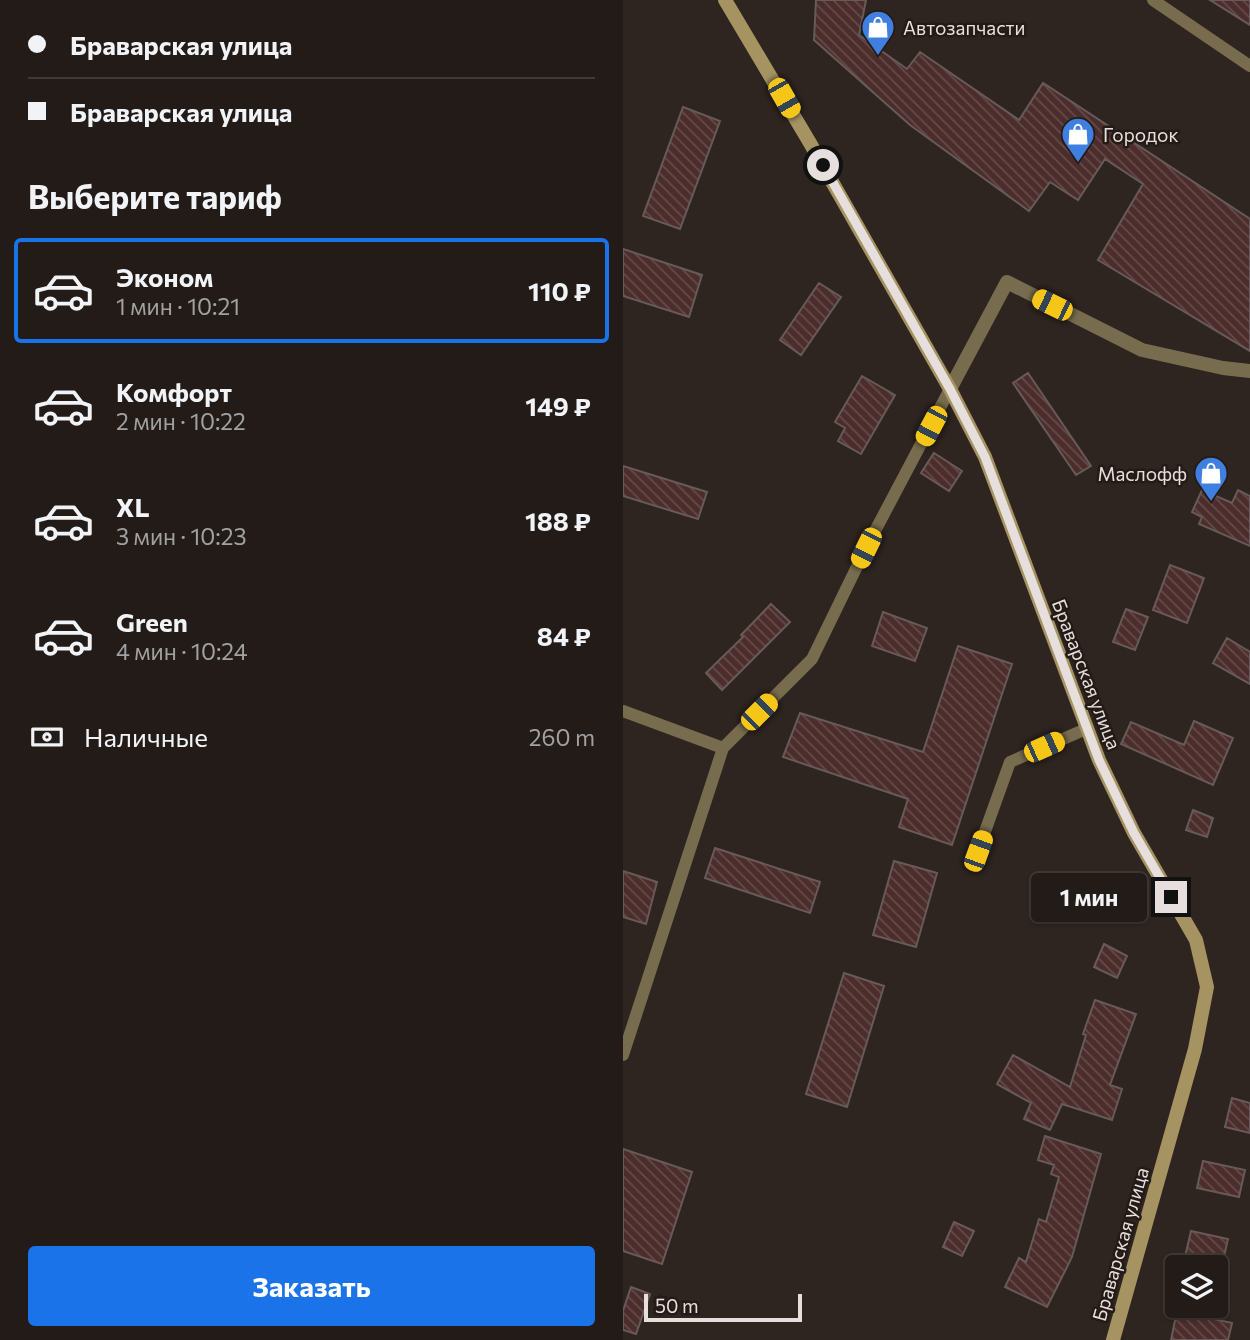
<!DOCTYPE html>
<html lang="ru">
<head>
<meta charset="utf-8">
<style>
	body { margin:0; font-family:Commissioner,sans-serif; background:#2a2421; color:#f1f3f6; height:100vh; display:flex; flex-direction:column; font-size:26px; white-space:nowrap }
	* { box-sizing:border-box; margin:0 }
	p { font-size:23px; color:#a2a1a2 }
	.icon { flex:none; width:38px; height:38px; fill:none; stroke:currentColor; stroke-width:2; stroke-linecap:round; stroke-linejoin:round }
	.map { position:relative; flex:1; overflow:hidden }
	.details { display:flex; flex-direction:column; background:#221b18; width:623px }
	.details>* { flex:none }
	.top-card { display:grid; align-content:center; height:154px; padding:0 28px; background:#221b18 }
	.tools { position:absolute; left:542px; top:1255px; display:grid; gap:14px }
	.tools a { display:grid; place-items:center; width:63px; height:63px; border-radius:7px; background:#221b18; box-shadow:0 2px 5px #0004,0 0 0 2px #3f3937; font-size:35px }
	.scale { position:absolute; left:21px; bottom:18px; width:158px; box-sizing:border-box; padding-left:7px; border:4px solid #e6dfdd; border-top:0; font-size:19px; line-height:24px; white-space:nowrap; color:#e6dfdd; -webkit-text-stroke:5px #241b17; paint-order:stroke }
	.end { position:absolute; width:32px; height:32px; margin:-16px; border:9px solid #e6dfdd; background:#111; box-shadow:0 0 0 4px #111 }
	.from { border-radius:50% }
	.bubble { position:absolute; height:49px; border-radius:7px; background:#221b18; box-shadow:0 2px 5px #0004,0 0 0 2px #3f3937; font-size:23px; font-weight:700; line-height:49px; text-align:center }
	.car { position:absolute; width:21px; height:42px; margin:-21px -10px; border-radius:9px; box-shadow:0 0 5px 2px #0007; background:linear-gradient(#f5c518 24%,#345 0 40%,#f5c518 0 76%,#345 0 86%,#f5c518 0) }
	.top-card b { display:flex; align-items:center; gap:24px; height:66px; font-size:26px }
	.top-card b+b { border-top:2px solid #3f3937 }
	.top-card i { width:18px; height:18px; background:#f1f3f6 }
	ul { padding:0; list-style:none }
	li { display:flex; align-items:center; gap:21px; height:105px; margin:0 14px 10px; padding:0 14px; border:4px solid transparent; border-radius:7px }
	li div { flex:1 }
	li b { display:block; font-size:26px }
	li em { font-style:normal; font-weight:700 }
	li.on { border-color:#1a73e8 }
	li>.icon { width:63px; height:63px; stroke-width:1.5 }
	h2 { padding:0 28px; font-size:32px; line-height:84px }
	.pay { display:flex; align-items:center; gap:18px; height:77px; padding:0 28px; font-size:26px }
	.pay p { margin-inline-start:auto }
	.action { display:flex; gap:14px; margin-top:auto; padding:14px 28px }
	.action a { flex:1; height:80px; border-radius:7px; background:#1a73e8; color:#fff; font-size:28px; font-weight:700; line-height:80px; text-align:center }
	main { display:flex; flex:1; min-height:0 }
	.map>svg:first-child { display:block }
	.building { fill:url(#building-back-hatch); stroke:#675a59; stroke-width:2 }
	.lines { fill:none; stroke-linecap:round; stroke-linejoin:round }
	.lane { stroke:#776c4d; stroke-width:12 }
	.street { stroke:#776c4d; stroke-width:14 }
	.secondary { stroke:#a59361; stroke-width:14 }
	.route { stroke:#e6dfdd; stroke-width:9 }
	.labels { text-anchor:middle; dominant-baseline:central; stroke-width:5; stroke-linejoin:round; paint-order:stroke }
	.poi-label { font-size:19px; fill:#e6dfdd; stroke:#241b17; text-anchor:start }
	.street-label { font-size:19px; fill:#e6dfdd; stroke:#241b17 }
</style>
</head>
<body>
<main>
<section class="details">
<div class="top-card">
<b><i class="from"></i>Браварская улица</b>
<b><i></i>Браварская улица</b>
</div>
<h2>Выберите тариф</h2>
<ul>
<li class="on"><svg class="icon" aria-label="car" viewBox="0 0 24 24"><path d="M5 17H2v-5l4-1 3-4h7l3 4 3 1v5h-3M9 17h6M6 11h13"/><circle cx="7" cy="17" r="2"/><circle cx="17" cy="17" r="2"/></svg><div><b>Эконом</b><p>1 мин · 10:21</p></div><em>110 ₽</em></li>
<li><svg class="icon" aria-label="car" viewBox="0 0 24 24"><path d="M5 17H2v-5l4-1 3-4h7l3 4 3 1v5h-3M9 17h6M6 11h13"/><circle cx="7" cy="17" r="2"/><circle cx="17" cy="17" r="2"/></svg><div><b>Комфорт</b><p>2 мин · 10:22</p></div><em>149 ₽</em></li>
<li><svg class="icon" aria-label="car" viewBox="0 0 24 24"><path d="M5 17H2v-5l4-1 3-4h7l3 4 3 1v5h-3M9 17h6M6 11h13"/><circle cx="7" cy="17" r="2"/><circle cx="17" cy="17" r="2"/></svg><div><b>XL</b><p>3 мин · 10:23</p></div><em>188 ₽</em></li>
<li><svg class="icon" aria-label="car" viewBox="0 0 24 24"><path d="M5 17H2v-5l4-1 3-4h7l3 4 3 1v5h-3M9 17h6M6 11h13"/><circle cx="7" cy="17" r="2"/><circle cx="17" cy="17" r="2"/></svg><div><b>Green</b><p>4 мин · 10:24</p></div><em>84 ₽</em></li>
</ul>
<div class="pay"><svg class="icon" aria-label="cash" viewBox="0 0 24 24"><path d="M3 7h18v10H3z"/><circle cx="12" cy="12" r="2"/></svg>Наличные<p>260 m</p></div>
<div class="action"><a>Заказать</a></div>
</section>
<div class="map">
<svg width="627" height="1340" viewBox="0 0 627 1340">
	<defs>
		<pattern id="building-back-hatch" width="6" height="6" patternUnits="userSpaceOnUse" patternTransform="scale(1.75)"><rect width="6" height="6" fill="#4b2d2c"/><path d="M-1 5l2 2M0 0l6 6M5-1l2 2" fill="none" stroke="#654b4a"/></pattern>
	</defs>
	<rect width="100%" height="100%" fill="#2e2420"/>
	<path class="building" d="M193,0H243L236,35L284,69L297,52L396,120L420,83L627,219V351L475,260L520,184L482,159L455,200L427,182L406,211L287,125L191,40Z
		M587,0H627V25Z
		M60,107L97,121L57,229L20,216Z
		M0,249L79,275L66,317L0,296Z
		M196,283L218,297L178,355L157,340Z
		M405,373L468,466L453,475L390,383Z
		M239,376L272,395L238,454L215,441L222,428L212,422Z
		M311,453L339,471L326,491L298,473Z
		M0,466L84,492L75,519L0,496Z
		M579,490L609,503L615,490L627,496V546L576,524L579,517L569,512Z
		M547,565L581,578L564,623L530,610Z
		M148,604L167,622L99,690L83,673L120,637L118,635Z
		M503,609L525,617L512,650L490,642Z
		M260,612L304,628L292,661L249,646Z
		M604,638L627,652V684L590,663Z
		M335,646L389,664L329,845L276,827L285,799L160,757L177,713L300,752Z
		M571,721L610,738L590,785L498,744L508,722L561,745Z
		M570,810L590,818L584,837L563,830Z
		M92,848L197,882L187,913L82,878Z
		M271,861L314,873L293,947L250,935Z
		M0,871L34,882L23,924L0,917Z
		M481,944L504,956L494,978L471,967Z
		M221,973L261,986L224,1107L183,1094Z
		M472,1000L513,1014L487,1085L499,1089L489,1120L439,1104L427,1130L401,1119L408,1103L374,1084L390,1055L447,1087L463,1035L460,1034Z
		M609,1098L627,1103V1133L602,1127Z
		M422,1136L478,1154L449,1257L424,1307L382,1287L396,1258L403,1262L416,1219L423,1222L436,1177L428,1174L431,1165L415,1160Z
		M0,1149L69,1172L39,1264L0,1251Z
		M580,1161L622,1170L616,1197L574,1188Z
		M331,1222L351,1231L339,1256L320,1247Z
		M568,1231L605,1239L599,1265L562,1257Z
		M8,1287L27,1294L13,1334L0,1330V1311Z
		M554,1311L609,1323L605,1340H548Z"/>
	<g class="lines">
		<path class="lane" d="M530,0L627,66
			M0,711L100,748
			M355,851L387,762L463,729
			M0,1055L100,748L189,659L243,548L327,389"/>
		<path class="street" d="M327,389L384,282L519,350L600,368L627,371"/>
		<path class="secondary" d="M102,0L187,143L327,389L362,457L476,760L511,833L573,940L584,987L572,1049L490,1340"/>
	</g>
	<g class="lines">
		<path class="route" d="M200,165L327,389L362,457L476,760L511,833L548,897"/>
	</g>
	<defs>
		<symbol id="shop-pin" viewBox="-11 -11 22 30"><path d="M0 17L-7.5 6A9.5 9.5 0 1 1 7.5 6Z" fill="#3f7fe0" stroke="#241b17"/><path d="M-5-2.5h2.3a2.7 3.5 0 0 1 5.4 0H5L5.5 6h-11ZM-1.5-2.5h3a1.5 2.3 0 0 0-3 0Z" fill="#fff"/></symbol>
	</defs>
	<g fill-rule="evenodd">
		<use href="#shop-pin" x="236" y="8" width="38" height="52"/>
		<use href="#shop-pin" x="436" y="115" width="38" height="52"/>
		<use href="#shop-pin" x="569" y="454" width="38" height="52"/>
	</g>
	<g class="labels">
		<g class="poi-label">
			<text x="280" y="27">Автозапчасти</text>
			<text x="480" y="134">Городок</text>
			<text x="564" y="473" text-anchor="end">Маслофф</text>
		</g>
		<g class="street-label">
			<text transform="translate(464 674) rotate(69)">Браварская улица</text>
			<text transform="translate(497 1244) rotate(-74)">Браварская улица</text>
		</g>
	</g>
</svg>
<div class="tools">
<a><svg class="icon" aria-label="layers" viewBox="0 0 24 24"><path d="M12 4l9 5-9 5-9-5zM3 14l9 5 9-5"/></svg></a>
</div>
<div class="scale">50 m</div>
<i class="end from" style="left:200px;top:165px"></i>
<i class="end" style="left:548px;top:897px"></i>
<div class="bubble" style="left:408px;top:873px;width:116px">1 мин</div>
<i class="car" style="left:161px;top:98px;rotate:150deg"></i>
<i class="car" style="left:429px;top:305px;rotate:296deg"></i>
<i class="car" style="left:308px;top:426px;rotate:208deg"></i>
<i class="car" style="left:243px;top:548px;rotate:206deg"></i>
<i class="car" style="left:136px;top:712px;rotate:45deg"></i>
<i class="car" style="left:421px;top:747px;rotate:66deg"></i>
<i class="car" style="left:355px;top:851px;rotate:20deg"></i>
</div>
</main>
</body>
</html>
